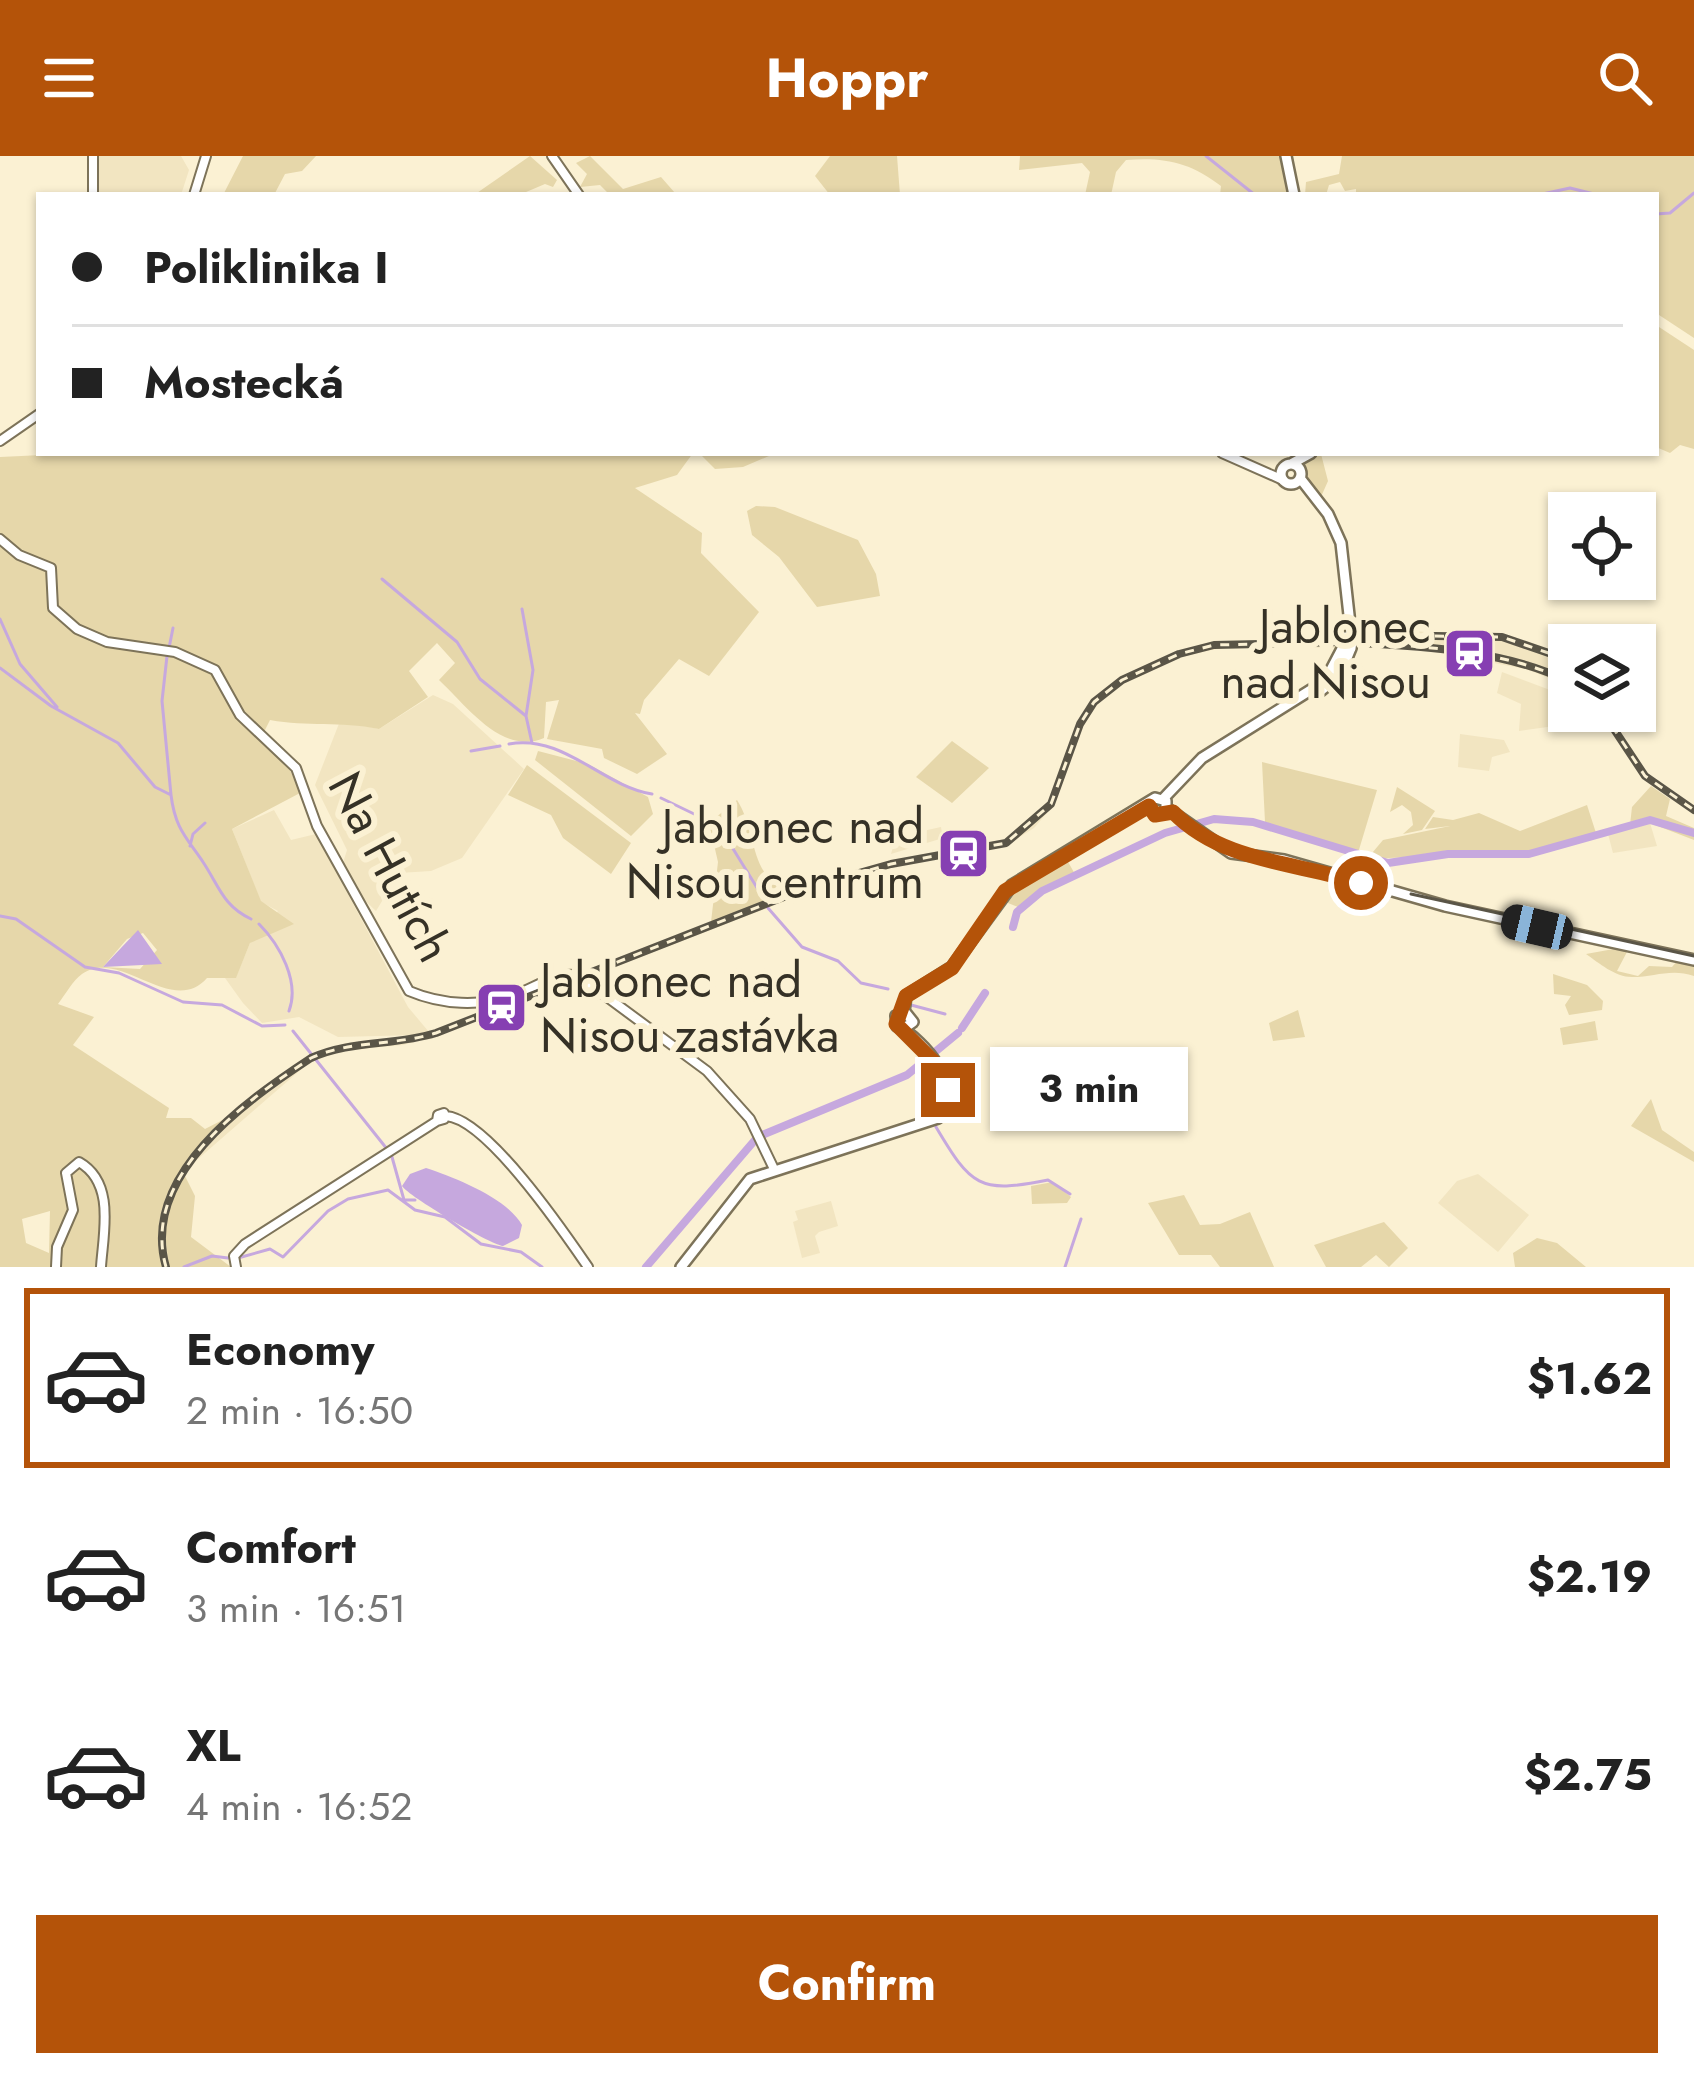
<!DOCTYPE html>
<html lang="en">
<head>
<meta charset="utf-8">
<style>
	body { margin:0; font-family:Jost,sans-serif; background:#f2f2f2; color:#222; height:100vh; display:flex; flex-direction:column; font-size:45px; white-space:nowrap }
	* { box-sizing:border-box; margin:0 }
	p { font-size:39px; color:#767676 }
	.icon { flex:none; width:66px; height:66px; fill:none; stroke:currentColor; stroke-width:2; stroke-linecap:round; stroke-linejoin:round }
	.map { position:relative; height:1111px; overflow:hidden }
	.panel { display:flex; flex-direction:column; background:#fff; flex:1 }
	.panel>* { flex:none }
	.top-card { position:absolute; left:36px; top:36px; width:1623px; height:264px; border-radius:0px; box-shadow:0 3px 9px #0004; display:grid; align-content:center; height:264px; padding:0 36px; background:#fff }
	.buttons { position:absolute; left:1548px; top:336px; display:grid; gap:24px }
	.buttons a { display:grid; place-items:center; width:108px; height:108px; border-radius:0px; background:#fff; box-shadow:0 3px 9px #0004; font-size:60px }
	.end { position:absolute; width:54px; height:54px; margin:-27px; border:15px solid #b45309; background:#fff; box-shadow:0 0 0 6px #fff }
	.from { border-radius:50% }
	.bubble { position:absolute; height:84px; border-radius:0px; background:#fff; box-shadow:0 3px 9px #0004; font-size:39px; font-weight:700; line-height:84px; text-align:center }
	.car { position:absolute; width:36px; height:72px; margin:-36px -18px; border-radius:15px; box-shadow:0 0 9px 3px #0007; background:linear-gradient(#222 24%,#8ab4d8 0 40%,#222 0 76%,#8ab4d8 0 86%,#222 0) }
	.top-card b { display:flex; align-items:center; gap:42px; height:114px; font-size:45px }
	.top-card b+b { border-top:3px solid #e0e0e0 }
	.top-card i { width:30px; height:30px; background:#222 }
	ul { padding:21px 0 0; list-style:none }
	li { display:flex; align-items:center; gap:36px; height:180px; margin:0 24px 18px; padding:0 12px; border:6px solid transparent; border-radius:0px }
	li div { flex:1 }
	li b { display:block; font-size:45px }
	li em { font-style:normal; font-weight:700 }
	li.selected { border-color:#b45309 }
	li>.icon { width:108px; height:108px; stroke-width:1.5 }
	.cta { display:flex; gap:24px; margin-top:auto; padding:24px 36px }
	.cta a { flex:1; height:138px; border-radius:0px; background:#b45309; color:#fff; font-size:48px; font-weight:700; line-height:138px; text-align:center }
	header { display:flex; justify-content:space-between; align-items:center; height:156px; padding:0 36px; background:#b45309; color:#fff; font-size:54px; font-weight:700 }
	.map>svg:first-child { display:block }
	.built { fill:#f2e5c1 }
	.green { fill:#e6d7aa; fill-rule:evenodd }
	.water { fill:#c6a8de }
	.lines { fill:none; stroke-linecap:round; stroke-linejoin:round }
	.stream { stroke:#c6a8de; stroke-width:3 }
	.river { stroke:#c6a8de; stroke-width:8 }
	.secondary-casing { stroke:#7d7359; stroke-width:12 }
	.primary-casing { stroke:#7d7359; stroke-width:14 }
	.secondary { stroke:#fff; stroke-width:8 }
	.primary { stroke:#fff; stroke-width:9 }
	.tram { stroke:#5a5547; stroke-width:3 }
	.rail-casing { stroke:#5a5547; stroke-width:8 }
	.rail { stroke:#fbf1d3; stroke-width:3; stroke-dasharray:9; stroke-linecap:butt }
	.primary-bridge-casing { stroke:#7d7359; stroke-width:14; stroke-linecap:butt }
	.primary-bridge { stroke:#fff; stroke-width:9 }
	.route { stroke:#b45309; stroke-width:15 }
	.labels { text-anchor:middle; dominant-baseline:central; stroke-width:12; stroke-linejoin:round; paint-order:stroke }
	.poi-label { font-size:48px; fill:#353126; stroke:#fbf1d3; text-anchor:end }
	.street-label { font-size:48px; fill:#353126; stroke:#fbf1d3 }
</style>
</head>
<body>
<header><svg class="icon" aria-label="menu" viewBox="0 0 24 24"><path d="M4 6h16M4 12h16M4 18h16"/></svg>Hoppr<svg class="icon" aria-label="search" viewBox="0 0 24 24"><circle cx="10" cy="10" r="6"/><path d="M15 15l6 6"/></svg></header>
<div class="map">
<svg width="1694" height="1111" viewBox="0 0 1694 1111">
	<rect width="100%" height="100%" fill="#fbf1d3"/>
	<path class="built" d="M98,0H181L189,14L181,39H97Z
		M1360,469L1453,479L1505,478L1569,502V530L1526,513L1413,492L1225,491L1180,501L1123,527L1097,548L1079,577L1053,650L1034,672L1007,689L858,717L437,879L403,889L337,895L312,904L183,1016L166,1053L169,1111H163L158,1077L163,1041L193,997L309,899L346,887L402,883L419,879L338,881L299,861L262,867L243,847L225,822L236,821L250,787L278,755L261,746L232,673L274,654L291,684L316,678L408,851L429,876L808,728L890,705L1004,684L1048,646L1077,567L1098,538L1120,521L1202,488L1357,481Z
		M1502,516L1566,540L1567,556L1579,558L1576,567L1519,575L1521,548L1497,537Z
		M433,539L453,548L524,613L462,702L431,715L399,717L376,755L355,735L342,710L347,694L315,629L340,565L379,573Z
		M1598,555H1606L1648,618L1694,651V657L1643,622Z
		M1460,578L1504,584L1510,596L1492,601L1489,615L1458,611Z
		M1650,667L1657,690L1613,697L1608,678Z
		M941,671L942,677L953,672L956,678L891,698L896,681Z
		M1478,1018L1529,1059L1498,1096L1438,1047L1457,1025Z
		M831,1045L838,1070L819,1076L815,1080L820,1097L802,1102L793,1066L798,1064L795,1055Z"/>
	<path class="green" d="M243,0H316L302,15L285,18L274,39H223Z
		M530,0L557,24L553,31L545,28L519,39H474Z
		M590,0L623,33L661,21L675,37L610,39L600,29L580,31L587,18L576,7Z
		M830,0H897L900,39H830L815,20Z
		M1020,0H1282L1290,39H1220L1221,30C1190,6 1164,1 1126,4L1116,16L1111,39H1085L1090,16L1082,7L1019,14Z
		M1342,0H1694V182L1656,157V39H1356V33L1345,35L1340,26L1329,29L1326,39H1305L1306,26L1339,18Z
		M1656,169L1694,194V293L1680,289L1670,297L1656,291Z
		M85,297H693L677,319L635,332L702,377L701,397L759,456L709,520L679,503L644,544L640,558L635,557L667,598L637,618L604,602L602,593L547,583L559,544L546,546L544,582C502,600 467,550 439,524L455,507L437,487L409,515L428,541L379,573C339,565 308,571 270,564L260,584L290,614L300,637L232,673L261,745L294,768L250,787L236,822H207C172,862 120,791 82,818C73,824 65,839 58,848L94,861L73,889L169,952L166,962H191L205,973L242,954C191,998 144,1037 163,1111H0V301ZM143,777L157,794L140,813L103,811L127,783ZM50,1055L49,1097L26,1087L22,1063Z
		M699,297H776L743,311L715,313Z
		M1321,298L1328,325L1320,343L1303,319L1305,306Z
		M756,350L775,351L858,384L876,418L880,440L817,451L779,401L752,379L747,355Z
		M952,585L989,612L952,647L916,621Z
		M538,595L588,608L648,641L653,658L631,680L535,604Z
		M1262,606L1377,634L1358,697L1265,666Z
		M527,609L631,687L611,718L563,682L551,659L508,639Z
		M1651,630L1670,643L1666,660L1694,672V684L1650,667L1630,669L1632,651Z
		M1397,631L1435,655L1422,674L1403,678L1413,669L1411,656L1402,649L1390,656Z
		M737,644C758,677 748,717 787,736L711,766L718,706L709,667Z
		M1587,649L1596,677L1556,692L1520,696L1367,703L1383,684L1450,670L1425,673L1433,661L1453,664L1479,657L1520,675Z
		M1067,704L1076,720L1043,732L1018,751L1003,745Z
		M1619,792L1628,794L1617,815L1638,820L1649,810L1672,811L1678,804L1694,808V820C1671,812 1655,821 1632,821C1615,821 1599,807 1586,798Z
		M1553,818L1587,829L1603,845L1602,854L1569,859L1565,849L1571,840L1554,838Z
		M1298,854L1305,881L1273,885L1269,867Z
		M1595,865L1598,884L1563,889L1560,872Z
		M1651,943L1662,974L1694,996V1006L1631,970Z
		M183,1016L195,1040L191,1081L231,1111H169L164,1067Z
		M1053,1026L1071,1041L1067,1047L1032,1048L1031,1030Z
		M1184,1039L1200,1069L1220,1068L1250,1056L1274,1111H1220L1211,1099H1179L1148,1047Z
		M1384,1066L1408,1092L1389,1111L1376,1099L1361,1111H1326L1314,1089Z
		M1537,1082L1557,1087L1586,1111H1515L1513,1097Z"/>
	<path class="water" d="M138,774L162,808L103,811Z
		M426,1012C456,1022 507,1042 522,1069L519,1082L503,1090C489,1088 408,1040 402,1030L410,1018Z"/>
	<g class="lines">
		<path class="stream" d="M1206,0L1255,39
			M1538,39L1570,32L1598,39
			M1656,58L1670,57L1694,37
			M382,423L457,486L480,523L526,560
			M522,453L533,514L526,560L532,587
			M0,463L20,508L57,551
			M169,492L173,472
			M167,500L162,545L171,639
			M0,512L51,550L118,587L155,631L171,639C175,672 186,681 203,706C219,730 223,750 251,763
			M509,588C564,578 602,630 652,638
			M471,595L500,590
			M661,642L719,670L764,743
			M190,690L193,678L205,667
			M768,752L802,791L838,805L861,827L888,833
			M0,760L16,763L85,811L119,817L183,846L222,849L262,870L285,869
			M259,768C280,789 300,826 289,855
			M911,849L945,858
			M293,875L387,993
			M936,971C971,1030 979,1038 1048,1024L1070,1038
			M392,1001L404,1044H415
			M238,1102L270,1093L283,1101L328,1055L348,1043L388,1034L415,1054L445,1061L481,1088L521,1096L542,1111
			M184,1111L212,1100L228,1102
			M1065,1111L1081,1063"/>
		<path class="river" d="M1013,771L1017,756L1042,735L1165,677L1214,663L1253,666L1388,707L1448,698H1529L1650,664L1694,677
			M962,872L985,837
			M762,979L907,919L958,877
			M646,1111L755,984"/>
		<defs>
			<path id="secondary" d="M552,0L579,39
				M93,39V0
				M194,39L206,0
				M0,285L39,258
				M1222,297L1283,324
				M0,383L19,399L51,412L53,452L77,473L107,486L175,496L215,514L240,559L296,612L317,670L409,835C442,849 480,851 514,839C535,832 558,814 579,820
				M584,824L707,915L750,963L774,1013
				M444,957V963L437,965L438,959Z
				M446,960C487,963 564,1076 588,1111
				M56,1111L57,1091L73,1054L66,1017L79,1006C116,1027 103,1078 101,1111
				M236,1111L234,1100L245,1088L437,965"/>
			<path id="primary" d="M1286,0L1294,39
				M1281 318a10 10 0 1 1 20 0a10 10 0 1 1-20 0Z
				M1291,308L1311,297
				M1300,322L1328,358L1341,387L1352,486
				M1318,537L1340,519L1351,492
				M1163,643L1202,602L1325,525L1345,487
				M1168,653L1231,697L1284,704L1445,750L1694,804
				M904,856L906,840L952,811L1012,729L1155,642L1166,645V656
				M681,1111L750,1023L938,962C963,929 926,886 897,870L896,860L905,856L913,866L903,873"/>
		</defs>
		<use href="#secondary" class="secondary-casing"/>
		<use href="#primary" class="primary-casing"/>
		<use href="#secondary" class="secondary"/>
		<use href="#primary" class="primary"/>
		<path class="tram" d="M1411,738L1694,800"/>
		<defs>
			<path id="rail" d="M1435,480L1502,481L1569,504
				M1357,487C1422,490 1510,495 1569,526
				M1602,555L1645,620L1694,654
				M166,1111C140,1020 244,946 311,902C350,884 394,890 436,877L809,731L891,708L1006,687L1051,648L1080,568L1094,546L1122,524L1179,498L1214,489L1341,486"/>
		</defs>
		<use href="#rail" class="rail-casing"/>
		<use href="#rail" class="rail"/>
		<defs>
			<path id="primary-bridge" d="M1345,487V481
				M1351,492L1352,486"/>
		</defs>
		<use href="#primary-bridge" class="primary-bridge-casing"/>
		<use href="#primary-bridge" class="primary-bridge"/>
	</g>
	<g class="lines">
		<path class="route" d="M948,934L938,910L896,868L906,840L952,812L1005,735L1149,650L1155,659L1173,656C1223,707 1296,706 1361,727"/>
	</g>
	<defs>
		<symbol id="station-square" viewBox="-11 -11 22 22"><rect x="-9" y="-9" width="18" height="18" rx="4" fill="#863fb2" stroke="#fbf1d3"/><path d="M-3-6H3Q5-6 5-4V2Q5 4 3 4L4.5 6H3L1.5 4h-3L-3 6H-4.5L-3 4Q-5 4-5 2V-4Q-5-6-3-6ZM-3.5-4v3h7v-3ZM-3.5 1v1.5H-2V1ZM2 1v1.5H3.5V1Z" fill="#fff"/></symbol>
	</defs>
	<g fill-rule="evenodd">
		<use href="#station-square" x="1440" y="468" width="59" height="59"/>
		<use href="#station-square" x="934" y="668" width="59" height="59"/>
		<use href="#station-square" x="472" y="822" width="59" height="59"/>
	</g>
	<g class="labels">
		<g class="poi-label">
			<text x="1431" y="470">Jablonec<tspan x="1431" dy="55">nad Nisou</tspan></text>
			<text x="924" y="670">Jablonec nad<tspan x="924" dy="55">Nisou centrum</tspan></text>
			<text x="540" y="824" text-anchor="start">Jablonec nad<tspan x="540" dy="55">Nisou zastávka</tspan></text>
		</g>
		<g class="street-label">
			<text transform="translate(390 711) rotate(62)">Na Hutích</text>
		</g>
	</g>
</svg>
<div class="buttons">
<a><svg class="icon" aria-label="locate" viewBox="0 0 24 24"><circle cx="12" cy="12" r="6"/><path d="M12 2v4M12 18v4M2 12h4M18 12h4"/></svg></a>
<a><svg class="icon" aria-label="layers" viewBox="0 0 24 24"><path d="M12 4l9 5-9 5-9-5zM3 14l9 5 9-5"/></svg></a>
</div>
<i class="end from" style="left:1361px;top:727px"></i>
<i class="end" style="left:948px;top:934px"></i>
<div class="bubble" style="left:990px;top:891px;width:198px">3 min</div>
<i class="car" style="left:1537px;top:771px;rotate:283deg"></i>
<div class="top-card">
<b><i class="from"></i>Poliklinika I</b>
<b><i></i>Mostecká</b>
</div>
</div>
<section class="panel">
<ul>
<li class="selected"><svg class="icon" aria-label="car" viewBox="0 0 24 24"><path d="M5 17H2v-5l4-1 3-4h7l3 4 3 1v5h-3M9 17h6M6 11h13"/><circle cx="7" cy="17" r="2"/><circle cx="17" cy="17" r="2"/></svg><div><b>Economy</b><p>2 min · 16:50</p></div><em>$1.62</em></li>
<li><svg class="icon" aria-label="car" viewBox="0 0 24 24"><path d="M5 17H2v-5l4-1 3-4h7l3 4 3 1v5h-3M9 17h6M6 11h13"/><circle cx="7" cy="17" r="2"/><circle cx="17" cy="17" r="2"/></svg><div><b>Comfort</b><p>3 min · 16:51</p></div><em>$2.19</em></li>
<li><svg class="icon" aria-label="car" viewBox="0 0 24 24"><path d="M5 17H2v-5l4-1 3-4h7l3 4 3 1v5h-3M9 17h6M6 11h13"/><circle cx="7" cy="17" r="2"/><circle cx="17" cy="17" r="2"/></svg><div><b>XL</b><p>4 min · 16:52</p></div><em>$2.75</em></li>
</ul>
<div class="cta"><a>Confirm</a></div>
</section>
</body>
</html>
